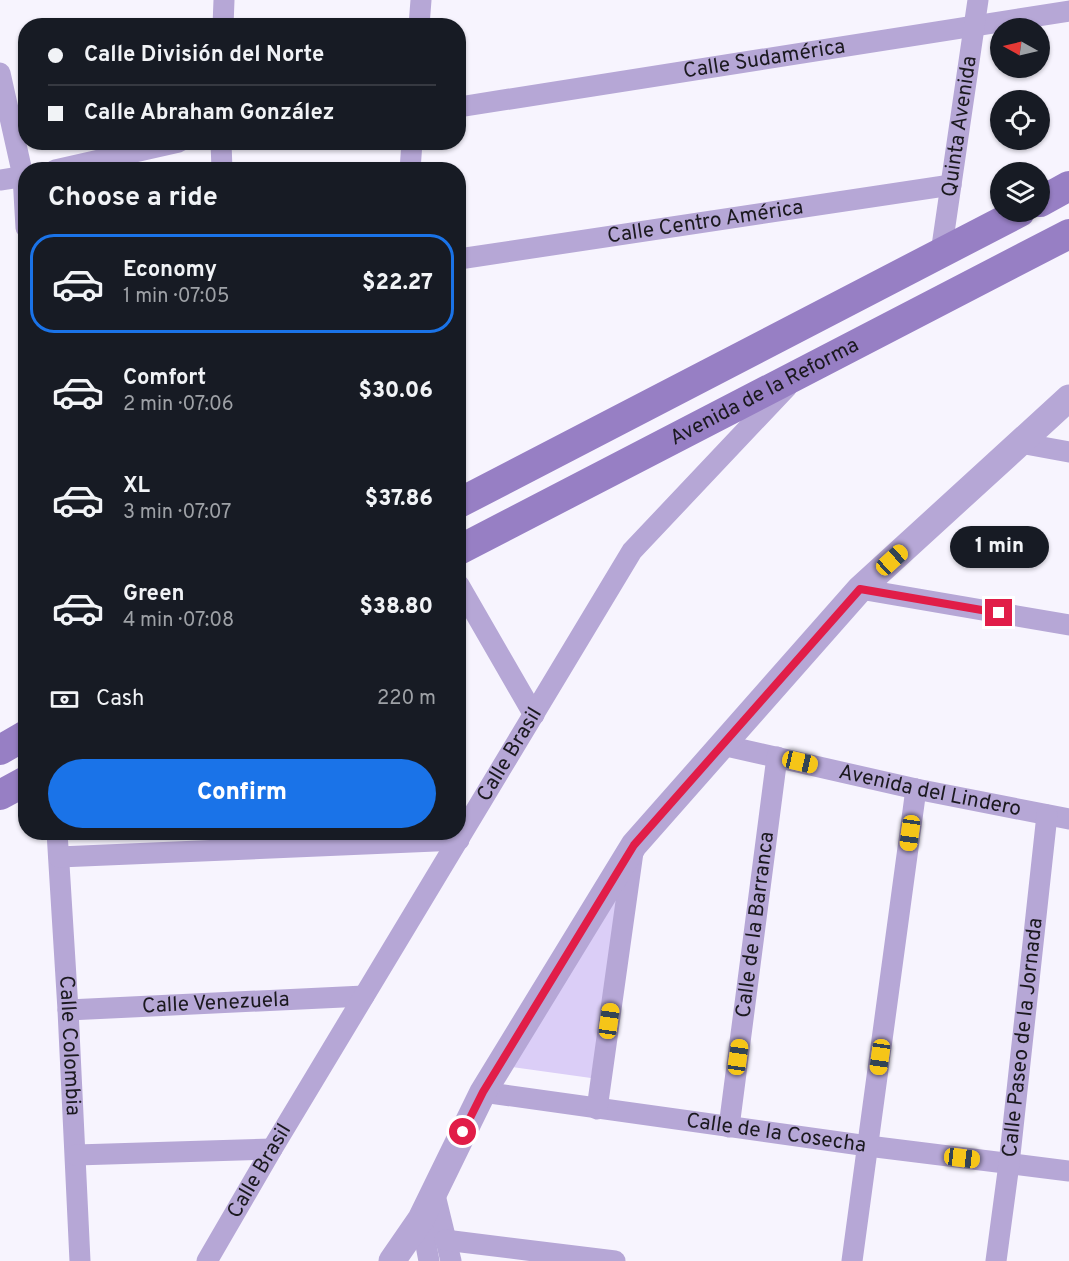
<!DOCTYPE html>
<html lang="en">
<head>
<meta charset="utf-8">
<style>
	body { margin:0; font-family:Overpass,sans-serif; background:#242831; color:#f1f3f6; height:100vh; display:flex; flex-direction:column; font-size:22px; white-space:nowrap }
	* { box-sizing:border-box; margin:0 }
	p { font-size:20px; color:#9ea1a6 }
	.icon { flex:none; width:33px; height:33px; fill:none; stroke:currentColor; stroke-width:2; stroke-linecap:round; stroke-linejoin:round }
	.map { position:relative; flex:1; overflow:hidden }
	.details { position:absolute; left:18px; top:162px; width:448px; height:678px; display:flex; flex-direction:column; background:#171b24; border-radius:24px; box-shadow:0 2px 4px #0004 }
	.details>* { flex:none }
	.guide { position:absolute; left:18px; top:18px; width:448px; height:132px; border-radius:24px; box-shadow:0 2px 4px #0004; display:grid; align-content:center; height:132px; padding:0 30px; background:#171b24 }
	.needle { width:39px; rotate:278deg }
	.tools { position:absolute; left:990px; top:18px; display:grid; gap:12px }
	.tools a { display:grid; place-items:center; width:60px; height:60px; border-radius:50%; background:#171b24; box-shadow:0 2px 4px #0004; font-size:30px }
	.end { position:absolute; width:27px; height:27px; margin:-14px; border:8px solid #e11d48; background:#fff; box-shadow:0 0 0 3px #fff }
	.from { border-radius:50% }
	.bubble { position:absolute; height:42px; border-radius:21px; background:#171b24; box-shadow:0 2px 4px #0004; font-size:20px; font-weight:800; line-height:42px; text-align:center }
	.car { position:absolute; width:18px; height:36px; margin:-18px -9px; border-radius:8px; box-shadow:0 0 4px 2px #0007; background:linear-gradient(#f5c518 24%,#345 0 40%,#f5c518 0 76%,#345 0 86%,#f5c518 0) }
	.guide b { display:flex; align-items:center; gap:21px; height:57px; font-size:22px }
	.guide b+b { border-top:2px solid #363941 }
	.guide i { width:15px; height:15px; background:#f1f3f6 }
	ul { padding:0; list-style:none }
	li { display:flex; align-items:center; gap:18px; height:99px; margin:0 12px 9px; padding:0 18px; border:3px solid transparent; border-radius:24px }
	li div { flex:1 }
	li b { display:block; font-size:22px }
	li em { font-style:normal; font-weight:800 }
	li.selected { border-color:#1a73e8 }
	li>.icon { width:54px; height:54px; stroke-width:1.5 }
	h2 { padding:0 30px; font-size:27px; line-height:72px }
	.pay { display:flex; align-items:center; gap:15px; height:66px; padding:0 30px; font-size:22px }
	.pay p { margin-inline-start:auto }
	.primary-button { display:flex; gap:12px; margin-top:auto; padding:12px 30px }
	.primary-button a { flex:1; height:69px; border-radius:36px; background:#1a73e8; color:#fff; font-size:24px; font-weight:800; line-height:69px; text-align:center }
	.map>svg:first-child { display:block }
	.green { fill:#dbcef7 }
	.lines { fill:none; stroke-linecap:round; stroke-linejoin:round }
	.minor { stroke:#b6a7d6; stroke-width:21 }
	.tertiary { stroke:#b6a7d6; stroke-width:27 }
	.secondary { stroke:#977fc4; stroke-width:30 }
	.route { stroke:#e11d48; stroke-width:8 }
	.labels { text-anchor:middle; dominant-baseline:central; stroke-width:4.5; stroke-linejoin:round; paint-order:stroke }
	.street-label { font-size:21px; fill:#1b191f; stroke:#fff }
</style>
</head>
<body>
<div class="map">
<svg width="1069" height="1261" viewBox="0 0 1069 1261">
	<rect width="100%" height="100%" fill="#f7f4fe"/>
	<path class="green" d="M626,867L591,1078L512,1067Z"/>
	<g class="lines">
		<g class="minor">
			<path d="M223,26L224,0"/>
			<path d="M419,26L421,0"/>
			<path d="M0,73L23,176L26,228"/>
			<path id="s1" d="M459,107L1069,11"/>
			<path d="M221,142L222,170"/>
			<path d="M55,170L179,142"/>
			<path d="M410,170L412,142"/>
			<path d="M0,180L26,176"/>
			<path id="s2" d="M941,253L978,0"/>
			<path id="s3" d="M459,259L951,185"/>
			<path d="M1020,443L1069,452"/>
			<path d="M459,585L534,715"/>
			<path d="M860,589L1069,625"/>
			<path id="s4" d="M722,745L916,789L1069,819"/>
			<path id="s5" d="M57,832L68,1010L80,1261"/>
			<path d="M59,857L459,840"/>
			<path id="s6" d="M68,1010L364,996"/>
			<path id="s7" d="M483,1092L868,1146L1069,1171"/>
			<path d="M597,1109L633,852"/>
			<path id="s8" d="M729,1127L777,757"/>
			<path d="M76,1155L272,1149"/>
			<path d="M434,1191L451,1261"/>
			<path d="M421,1219L429,1261"/>
			<path d="M445,1240L615,1261"/>
			<path id="s9" d="M207,1261L272,1149L632,551L787,387"/>
			<path d="M852,1261L916,789"/>
			<path id="s10" d="M996,1261L1009,1164L1047,815"/>
		</g>
		<path class="tertiary" d="M392,1261L421,1219L483,1092L634,845L860,589L1069,398"/>
		<g class="secondary">
			<path d="M1040,202L1069,186"/>
			<path d="M459,503L1020,212"/>
			<path id="s11" d="M459,550L1069,234"/>
			<path d="M0,750L26,735"/>
			<path d="M0,795L26,781"/>
		</g>
	</g>
	<g class="lines">
		<path class="route" d="M463,1132L483,1092L634,845L860,589L999,613"/>
	</g>
	<g class="labels">
		<g class="street-label">
			<text stroke="none"><textPath href="#s1" startOffset="309">Calle Sudamérica</textPath></text>
			<text stroke="none"><textPath href="#s2" startOffset="128">Quinta Avenida</textPath></text>
			<text stroke="none"><textPath href="#s3" startOffset="249">Calle Centro América</textPath></text>
			<text stroke="none"><textPath href="#s11" startOffset="344">Avenida de la Reforma</textPath></text>
			<text stroke="none"><textPath href="#s9" startOffset="590">Calle Brasil</textPath></text>
			<text stroke="none"><textPath href="#s4" startOffset="213">Avenida del Lindero</textPath></text>
			<text stroke="none"><textPath href="#s8" startOffset="204">Calle de la Barranca</textPath></text>
			<text stroke="none"><textPath href="#s6" startOffset="148">Calle Venezuela</textPath></text>
			<text stroke="none"><textPath href="#s10" startOffset="225">Calle Paseo de la Jornada</textPath></text>
			<text stroke="none"><textPath href="#s5" startOffset="214">Calle Colombia</textPath></text>
			<text stroke="none"><textPath href="#s7" startOffset="296">Calle de la Cosecha</textPath></text>
			<text stroke="none"><textPath href="#s9" startOffset="104">Calle Brasil</textPath></text>
		</g>
	</g>
</svg>
<div class="tools">
<a><svg class="needle" viewBox="-14 -14 28 28"><path d="M0-13l5 13h-10z" fill="#e53935"/><path d="M0 13l5-13h-10z" fill="#9ea1a6"/></svg></a>
<a><svg class="icon" aria-label="locate" viewBox="0 0 24 24"><circle cx="12" cy="12" r="6"/><path d="M12 2v4M12 18v4M2 12h4M18 12h4"/></svg></a>
<a><svg class="icon" aria-label="layers" viewBox="0 0 24 24"><path d="M12 4l9 5-9 5-9-5zM3 14l9 5 9-5"/></svg></a>
</div>
<i class="end from" style="left:463px;top:1132px"></i>
<i class="end" style="left:999px;top:613px"></i>
<div class="bubble" style="left:950px;top:526px;width:99px">1 min</div>
<i class="car" style="left:892px;top:560px;rotate:48deg"></i>
<i class="car" style="left:800px;top:762px;rotate:103deg"></i>
<i class="car" style="left:910px;top:833px;rotate:188deg"></i>
<i class="car" style="left:609px;top:1021px;rotate:8deg"></i>
<i class="car" style="left:738px;top:1057px;rotate:8deg"></i>
<i class="car" style="left:880px;top:1057px;rotate:188deg"></i>
<i class="car" style="left:962px;top:1158px;rotate:97deg"></i>
<div class="guide">
<b><i class="from"></i>Calle División del Norte</b>
<b><i></i>Calle Abraham González</b>
</div>
<section class="details">
<h2>Choose a ride</h2>
<ul>
<li class="selected"><svg class="icon" aria-label="car" viewBox="0 0 24 24"><path d="M5 17H2v-5l4-1 3-4h7l3 4 3 1v5h-3M9 17h6M6 11h13"/><circle cx="7" cy="17" r="2"/><circle cx="17" cy="17" r="2"/></svg><div><b>Economy</b><p>1 min · 07:05</p></div><em>$22.27</em></li>
<li><svg class="icon" aria-label="car" viewBox="0 0 24 24"><path d="M5 17H2v-5l4-1 3-4h7l3 4 3 1v5h-3M9 17h6M6 11h13"/><circle cx="7" cy="17" r="2"/><circle cx="17" cy="17" r="2"/></svg><div><b>Comfort</b><p>2 min · 07:06</p></div><em>$30.06</em></li>
<li><svg class="icon" aria-label="car" viewBox="0 0 24 24"><path d="M5 17H2v-5l4-1 3-4h7l3 4 3 1v5h-3M9 17h6M6 11h13"/><circle cx="7" cy="17" r="2"/><circle cx="17" cy="17" r="2"/></svg><div><b>XL</b><p>3 min · 07:07</p></div><em>$37.86</em></li>
<li><svg class="icon" aria-label="car" viewBox="0 0 24 24"><path d="M5 17H2v-5l4-1 3-4h7l3 4 3 1v5h-3M9 17h6M6 11h13"/><circle cx="7" cy="17" r="2"/><circle cx="17" cy="17" r="2"/></svg><div><b>Green</b><p>4 min · 07:08</p></div><em>$38.80</em></li>
</ul>
<div class="pay"><svg class="icon" aria-label="cash" viewBox="0 0 24 24"><path d="M3 7h18v10H3z"/><circle cx="12" cy="12" r="2"/></svg>Cash<p>220 m</p></div>
<div class="primary-button"><a>Confirm</a></div>
</section>
</div>
</body>
</html>
